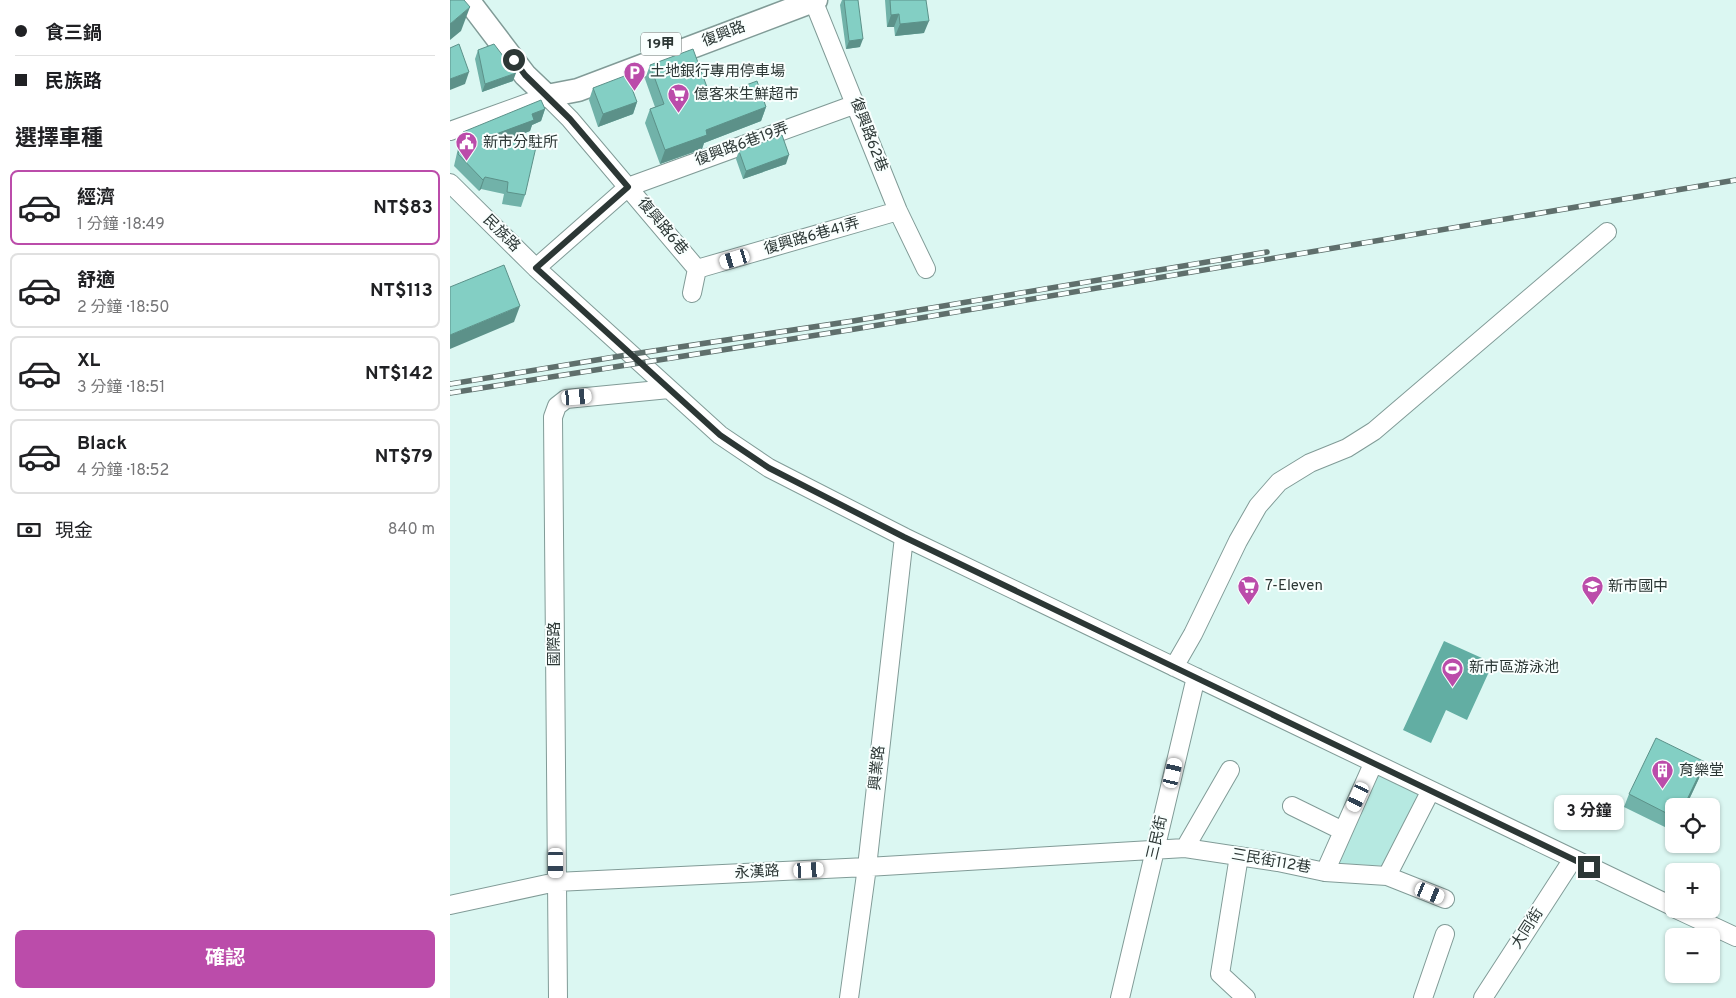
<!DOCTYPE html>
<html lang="zh-TW">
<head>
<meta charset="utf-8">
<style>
	body { margin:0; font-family:Overpass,"Noto Sans TC",sans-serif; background:#f2f2f2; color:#202124; height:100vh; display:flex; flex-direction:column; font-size:19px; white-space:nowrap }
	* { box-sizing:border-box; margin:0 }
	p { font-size:16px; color:#757577 }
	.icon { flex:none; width:28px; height:28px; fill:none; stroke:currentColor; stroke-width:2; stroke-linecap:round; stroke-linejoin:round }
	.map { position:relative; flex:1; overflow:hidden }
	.sheet { display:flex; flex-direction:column; background:#fff; width:450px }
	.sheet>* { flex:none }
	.top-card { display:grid; align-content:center; height:110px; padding:0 15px; background:#fff }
	.buttons { position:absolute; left:1215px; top:798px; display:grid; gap:10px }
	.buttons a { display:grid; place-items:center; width:55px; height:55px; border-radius:8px; background:#fff; box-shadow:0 1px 4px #0004; font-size:25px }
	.end { position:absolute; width:22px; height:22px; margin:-11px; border:6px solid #2c3735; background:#fff; box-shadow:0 0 0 2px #fff }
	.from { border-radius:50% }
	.bubble { position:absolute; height:35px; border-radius:8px; background:#fff; box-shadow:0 1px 4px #0004; font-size:16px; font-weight:700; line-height:35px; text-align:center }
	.car { position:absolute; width:15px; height:30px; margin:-15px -8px; border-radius:6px; box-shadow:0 0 4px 1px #0007; background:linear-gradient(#fff 24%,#345 0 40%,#fff 0 76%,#345 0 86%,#fff 0) }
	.top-card b { display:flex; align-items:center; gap:18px; height:48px; font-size:19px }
	.top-card b+b { border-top:1px solid #e0e0e0 }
	.top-card i { width:12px; height:12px; background:#202124 }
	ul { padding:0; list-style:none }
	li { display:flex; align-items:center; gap:15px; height:75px; margin:0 10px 8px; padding:0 5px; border:2px solid #e0e0e0; border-radius:8px }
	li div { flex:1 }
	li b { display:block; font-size:19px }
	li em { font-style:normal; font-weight:700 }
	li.selected { border-color:#bb4caa }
	li>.icon { width:45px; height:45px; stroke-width:1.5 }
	h2 { padding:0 15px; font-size:22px; line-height:60px }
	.pay { display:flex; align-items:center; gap:12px; height:55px; padding:0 15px; font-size:19px }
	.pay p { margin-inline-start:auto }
	.button { display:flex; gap:10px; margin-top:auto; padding:10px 15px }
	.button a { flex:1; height:58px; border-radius:8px; background:#bb4caa; color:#fff; font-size:20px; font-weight:700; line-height:58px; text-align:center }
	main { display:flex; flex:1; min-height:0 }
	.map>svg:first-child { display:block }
	.green { fill:#b6e9e1 }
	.water { fill:#62aea3 }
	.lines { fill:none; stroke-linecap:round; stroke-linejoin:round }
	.minor-casing { stroke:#819b97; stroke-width:20 }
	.major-casing { stroke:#819b97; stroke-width:25 }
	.minor { stroke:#fff; stroke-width:18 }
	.major { stroke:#fff; stroke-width:22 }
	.rail-casing { stroke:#5f6f6c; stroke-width:5.5 }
	.rail { stroke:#f9fffe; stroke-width:4; stroke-dasharray:11; stroke-linecap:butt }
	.wall { fill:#71b2a9 }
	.shaded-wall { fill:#5c9189 }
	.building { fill:#83cfc4; stroke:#5c9189 }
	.route { stroke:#2c3735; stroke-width:6 }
	.labels { text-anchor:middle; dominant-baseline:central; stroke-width:4; stroke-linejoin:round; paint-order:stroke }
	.shield { fill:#f9fffe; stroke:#6a7371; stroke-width:1 }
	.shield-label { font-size:14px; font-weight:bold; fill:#2c3735 }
	.street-label { font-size:15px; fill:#2c3735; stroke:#f9fffe }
	.poi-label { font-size:15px; fill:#2c3735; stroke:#f9fffe; text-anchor:start }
</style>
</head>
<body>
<main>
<section class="sheet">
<div class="top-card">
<b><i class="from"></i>食三鍋</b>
<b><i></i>民族路</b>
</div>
<h2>選擇車種</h2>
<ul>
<li class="selected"><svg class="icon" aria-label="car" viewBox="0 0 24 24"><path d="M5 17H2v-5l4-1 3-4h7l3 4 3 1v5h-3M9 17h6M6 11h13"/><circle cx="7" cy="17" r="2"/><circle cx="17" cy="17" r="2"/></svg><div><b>經濟</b><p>1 分鐘 · 18:49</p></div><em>NT$83</em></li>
<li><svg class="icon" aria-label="car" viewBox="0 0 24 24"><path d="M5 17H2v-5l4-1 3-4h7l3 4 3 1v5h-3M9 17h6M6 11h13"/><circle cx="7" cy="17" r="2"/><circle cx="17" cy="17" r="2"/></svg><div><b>舒適</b><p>2 分鐘 · 18:50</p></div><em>NT$113</em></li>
<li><svg class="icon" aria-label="car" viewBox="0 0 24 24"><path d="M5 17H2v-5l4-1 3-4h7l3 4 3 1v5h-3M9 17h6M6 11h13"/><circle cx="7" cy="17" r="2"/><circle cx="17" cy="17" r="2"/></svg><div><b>XL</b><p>3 分鐘 · 18:51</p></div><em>NT$142</em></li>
<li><svg class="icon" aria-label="car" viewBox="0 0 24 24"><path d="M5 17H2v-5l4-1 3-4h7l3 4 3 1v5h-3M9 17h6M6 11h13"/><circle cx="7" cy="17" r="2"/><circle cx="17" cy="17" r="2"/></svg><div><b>Black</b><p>4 分鐘 · 18:52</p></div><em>NT$79</em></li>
</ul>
<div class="pay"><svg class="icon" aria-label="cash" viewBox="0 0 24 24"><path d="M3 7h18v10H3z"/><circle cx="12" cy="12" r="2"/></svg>現金<p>840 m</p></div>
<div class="button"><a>確認</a></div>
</section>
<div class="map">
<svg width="1286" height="998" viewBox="0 0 1286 998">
	<rect width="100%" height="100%" fill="#dbf7f2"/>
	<path class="green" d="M931,758L980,781L938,866L882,863Z"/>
	<path class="water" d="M994,641L1043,663L1017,720L996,710L981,743L953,730Z"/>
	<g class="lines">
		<defs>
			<path id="minor" d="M363,0L448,211L476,269
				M0,131L97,96L120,119L247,269
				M0,183L86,268L270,435L319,468L454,537L1224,907
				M86,268L178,187L406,104
				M247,269L448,211
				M242,293L247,269
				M724,667L743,634L788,541L808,506L829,482L860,463L897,448L924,431L1157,232
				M842,806L893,831
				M735,848L780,770
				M789,856L770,974L796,998
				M875,872L923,764
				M937,876L980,792
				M0,905L106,882L417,867L735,848L828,862L875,872L937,876L995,899
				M1226,909L1286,937
				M108,998L103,417L107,406L116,399L219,389
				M399,998L417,867L454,537
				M670,998L746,677
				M973,998L995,934
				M1033,998L1123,859"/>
			<path id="major" d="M18,0L75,75L97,96
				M97,96L128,90L366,0"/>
		</defs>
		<use href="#minor" class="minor-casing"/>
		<use href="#major" class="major-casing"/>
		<use href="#minor" class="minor"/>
		<use href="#major" class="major"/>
		<defs>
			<path id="rail" d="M0,384L183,354L403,321L817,252
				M0,393L405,329L1286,180"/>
		</defs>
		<use href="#rail" class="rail-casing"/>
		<use href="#rail" class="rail"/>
	</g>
	<path class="wall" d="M392,0H408L410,47L396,49L390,5Z
		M435,0H476L474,33L445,36L444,27H437Z
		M28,50L63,81L32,92L25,59Z
		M200,65L261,98L316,107L311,121L254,143L252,149L210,164L195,123L200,109L205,107L195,79Z
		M143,88L187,102L183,114L148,127L139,100Z
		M95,109L91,121L82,125L80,131L55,141L75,195L71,207L52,204L54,194L31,189L29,191L4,166L9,144L13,132Z
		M289,151L336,164L293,179L286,159Z
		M1251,774L1236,806H1224L1223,831L1174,807L1179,794Z"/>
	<path class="shaded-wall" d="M20,7L11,31L0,40V24Z
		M449,14L444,27H437L441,15Z
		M479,21L474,33L445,36L450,24Z
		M413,39L410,47L396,49L399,41Z
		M19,72L15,84L0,90V79Z
		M66,73L63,81L32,92L35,84Z
		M187,102L183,114L148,127L153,114Z
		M316,107L311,121L254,143L252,149L210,164L215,150L256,130Z
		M95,109L91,121L82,125L80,131L33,149L38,137L82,114Z
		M339,155L336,164L293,179L296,171Z
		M35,177L31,189L29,191L33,180Z
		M70,306L64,322L0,349V335Z
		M1255,762L1251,774L1236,806H1234Z"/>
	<path class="building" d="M0,0H14L20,7L0,24Z
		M394,0H408L413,39L399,41Z
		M440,0H476L479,21L450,24L449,14L441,15Z
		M9,44L19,72L0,79V48Z
		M44,44L66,73L35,84L28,50Z
		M243,49L261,98L307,81L316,107L256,130L257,135L215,150L200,109L214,104L200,65Z
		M177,75L187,102L153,114L143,88Z
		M91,100L95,109L82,114L84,120L38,137L86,147L75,195L57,192L58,182L35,177L33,180L8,154L13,132Z
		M332,135L339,155L296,171L289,151Z
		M54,265L70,306L0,335V287Z
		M1206,738L1255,762L1234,806H1224V817L1179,794Z"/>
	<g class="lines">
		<path class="route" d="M64,60L75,75L120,119L178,187L86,268L270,435L319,468L454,537L1139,867"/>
	</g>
	<defs>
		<symbol id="parking-pin" viewBox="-11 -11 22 30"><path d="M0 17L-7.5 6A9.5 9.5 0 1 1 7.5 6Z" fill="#bb4caa" stroke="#f9fffe"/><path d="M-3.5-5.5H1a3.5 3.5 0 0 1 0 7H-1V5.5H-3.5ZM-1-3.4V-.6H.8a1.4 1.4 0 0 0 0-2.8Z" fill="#fff"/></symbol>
		<symbol id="supermarket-pin" viewBox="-11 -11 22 30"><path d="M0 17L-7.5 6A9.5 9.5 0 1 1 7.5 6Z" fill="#bb4caa" stroke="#f9fffe"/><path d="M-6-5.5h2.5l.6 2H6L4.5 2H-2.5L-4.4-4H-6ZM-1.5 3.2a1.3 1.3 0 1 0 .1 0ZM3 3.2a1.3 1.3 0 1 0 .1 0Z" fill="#fff"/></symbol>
		<symbol id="civic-pin" viewBox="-11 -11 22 30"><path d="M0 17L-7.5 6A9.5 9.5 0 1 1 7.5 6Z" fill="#bb4caa" stroke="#f9fffe"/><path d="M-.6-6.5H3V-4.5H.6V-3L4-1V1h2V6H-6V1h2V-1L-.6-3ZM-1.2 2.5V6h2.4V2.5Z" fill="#fff"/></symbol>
		<symbol id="school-pin" viewBox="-11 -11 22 30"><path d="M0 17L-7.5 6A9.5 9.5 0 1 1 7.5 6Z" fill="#bb4caa" stroke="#f9fffe"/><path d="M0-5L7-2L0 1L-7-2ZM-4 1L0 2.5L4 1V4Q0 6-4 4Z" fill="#fff"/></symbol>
		<symbol id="stadium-pin" viewBox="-11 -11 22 30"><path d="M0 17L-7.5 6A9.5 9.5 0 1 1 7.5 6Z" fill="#bb4caa" stroke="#f9fffe"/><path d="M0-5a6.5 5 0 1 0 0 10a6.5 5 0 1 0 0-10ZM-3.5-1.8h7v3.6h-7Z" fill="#fff"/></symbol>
		<symbol id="building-pin" viewBox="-11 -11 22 30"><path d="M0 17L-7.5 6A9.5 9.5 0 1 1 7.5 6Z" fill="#bb4caa" stroke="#f9fffe"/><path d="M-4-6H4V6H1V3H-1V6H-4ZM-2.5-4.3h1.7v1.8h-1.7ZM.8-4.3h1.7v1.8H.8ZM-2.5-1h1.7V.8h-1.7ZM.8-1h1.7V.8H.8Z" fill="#fff"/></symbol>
	</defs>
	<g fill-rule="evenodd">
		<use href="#parking-pin" x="172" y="60" width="25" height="34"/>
		<use href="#supermarket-pin" x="216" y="82" width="25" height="34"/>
		<use href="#civic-pin" x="4" y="130" width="25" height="34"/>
		<use href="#supermarket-pin" x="786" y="574" width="25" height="34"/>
		<use href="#school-pin" x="1130" y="574" width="25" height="34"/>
		<use href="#stadium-pin" x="990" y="656" width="25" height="34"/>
		<use href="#building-pin" x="1200" y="758" width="25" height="34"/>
	</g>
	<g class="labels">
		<rect class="shield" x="191" y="32.5" width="40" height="23" rx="4"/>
		<g class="shield-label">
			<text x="211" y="44">19甲</text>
		</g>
		<g class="street-label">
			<text transform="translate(274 35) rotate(-21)">復興路</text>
			<text transform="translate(418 135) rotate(69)">復興路62巷</text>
			<text transform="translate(292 145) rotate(-20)">復興路6巷19弄</text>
			<text transform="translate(212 227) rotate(50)">復興路6巷</text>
			<text transform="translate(51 234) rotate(45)">民族路</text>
			<text transform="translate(362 237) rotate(-16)">復興路6巷41弄</text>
			<text transform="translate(105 644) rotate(-90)">國際路</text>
			<text transform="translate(428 768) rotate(-84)">興業路</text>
			<text transform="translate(708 838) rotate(-77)">三民街</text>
			<text transform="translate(821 862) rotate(10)">三民街112巷</text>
			<text transform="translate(307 873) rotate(-3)">永漢路</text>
			<text transform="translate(1078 929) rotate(-57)">大同街</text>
		</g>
		<g class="poi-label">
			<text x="200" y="72">土地銀行專用停車場</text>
			<text x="244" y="95">億客來生鮮超市</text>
			<text x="33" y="143">新市分駐所</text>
			<text x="815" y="586">7-Eleven</text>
			<text x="1158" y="587">新市國中</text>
			<text x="1019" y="668">新市區游泳池</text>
			<text x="1229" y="771">育樂堂</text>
		</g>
	</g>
</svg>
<div class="buttons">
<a><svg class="icon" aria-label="locate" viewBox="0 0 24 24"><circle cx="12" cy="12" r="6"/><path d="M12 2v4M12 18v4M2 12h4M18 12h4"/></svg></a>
<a>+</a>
<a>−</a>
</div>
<i class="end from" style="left:64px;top:60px"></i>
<i class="end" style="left:1139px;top:867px"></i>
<div class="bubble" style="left:1104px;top:795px;width:70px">3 分鐘</div>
<i class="car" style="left:285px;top:259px;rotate:253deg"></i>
<i class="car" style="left:127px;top:397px;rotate:85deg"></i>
<i class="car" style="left:723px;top:773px;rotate:13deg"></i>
<i class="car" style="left:908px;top:797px;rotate:205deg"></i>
<i class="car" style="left:106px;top:863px;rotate:180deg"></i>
<i class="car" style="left:359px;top:870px;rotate:87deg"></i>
<i class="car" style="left:980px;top:893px;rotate:112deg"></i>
</div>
</main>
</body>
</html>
